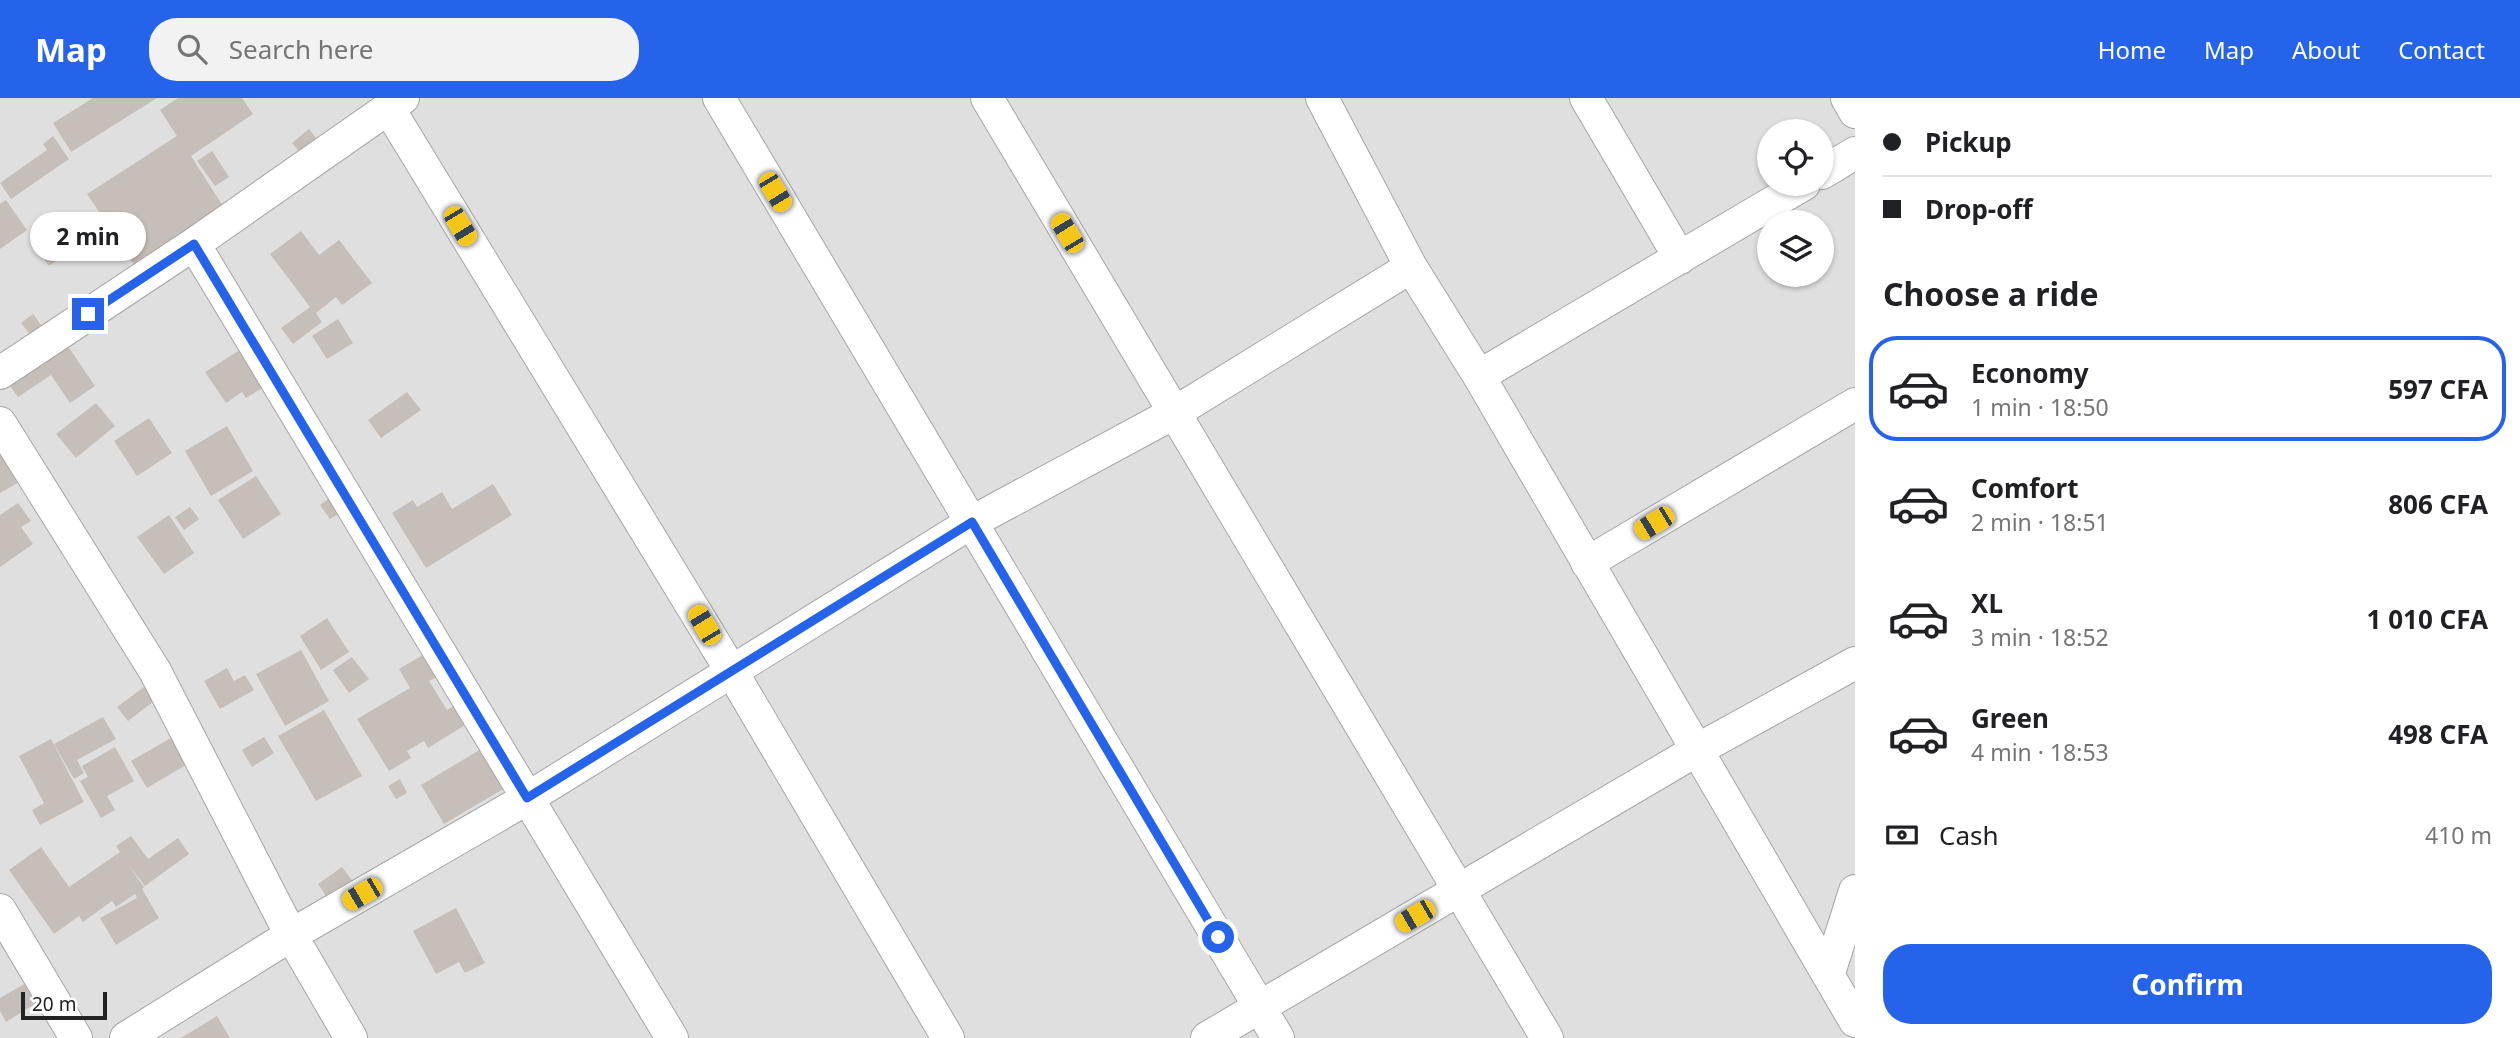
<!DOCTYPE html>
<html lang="en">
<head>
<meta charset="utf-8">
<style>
	body { margin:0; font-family:"Noto Sans",sans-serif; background:#f2f2f2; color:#202124; height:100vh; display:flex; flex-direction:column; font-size:26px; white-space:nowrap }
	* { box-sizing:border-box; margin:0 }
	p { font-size:23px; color:#757577 }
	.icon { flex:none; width:38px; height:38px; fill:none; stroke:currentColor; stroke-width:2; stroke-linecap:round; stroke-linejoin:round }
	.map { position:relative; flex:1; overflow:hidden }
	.sheet { display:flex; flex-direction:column; background:#fff; width:665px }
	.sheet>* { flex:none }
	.top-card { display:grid; align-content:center; height:154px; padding:0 28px; background:#fff }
	.controls { position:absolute; left:1757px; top:21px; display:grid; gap:14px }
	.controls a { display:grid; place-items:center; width:77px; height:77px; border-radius:50%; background:#fff; box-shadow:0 2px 5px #0004; font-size:35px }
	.scale { position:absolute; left:21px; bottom:18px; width:86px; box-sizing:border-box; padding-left:7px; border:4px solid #222; border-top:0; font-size:19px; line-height:24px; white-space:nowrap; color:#222; -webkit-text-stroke:5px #fff; paint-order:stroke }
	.end { position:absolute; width:32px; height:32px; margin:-16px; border:9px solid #2563eb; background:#fff; box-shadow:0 0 0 4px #fff }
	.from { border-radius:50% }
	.bubble { position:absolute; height:49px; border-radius:24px; background:#fff; box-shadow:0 2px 5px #0004; font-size:23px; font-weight:700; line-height:49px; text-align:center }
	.car { position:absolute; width:21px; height:42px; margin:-21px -10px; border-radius:9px; box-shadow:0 0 5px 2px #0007; background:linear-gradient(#f5c518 24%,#345 0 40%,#f5c518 0 76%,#345 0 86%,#f5c518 0) }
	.top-card b { display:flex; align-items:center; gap:24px; height:66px; font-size:26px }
	.top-card b+b { border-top:2px solid #e0e0e0 }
	.top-card i { width:18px; height:18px; background:#202124 }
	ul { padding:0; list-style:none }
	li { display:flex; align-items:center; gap:21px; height:105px; margin:0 14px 10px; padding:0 14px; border:4px solid transparent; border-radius:28px }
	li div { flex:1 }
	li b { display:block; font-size:26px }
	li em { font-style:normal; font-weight:700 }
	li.selected { border-color:#2563eb }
	li>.icon { width:63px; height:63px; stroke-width:1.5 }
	h2 { padding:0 28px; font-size:32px; line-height:84px }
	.pay { display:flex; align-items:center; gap:18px; height:77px; padding:0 28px; font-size:26px }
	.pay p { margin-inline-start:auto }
	.button { display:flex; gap:14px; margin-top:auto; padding:14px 28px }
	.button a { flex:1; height:80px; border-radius:28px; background:#2563eb; color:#fff; font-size:28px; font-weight:700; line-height:80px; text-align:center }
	header { display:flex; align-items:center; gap:42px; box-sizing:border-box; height:98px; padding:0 35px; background:#2563eb; color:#fff }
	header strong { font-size:33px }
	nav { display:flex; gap:38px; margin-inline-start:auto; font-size:24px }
	.search { width:490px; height:63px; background:#f2f2f2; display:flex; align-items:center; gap:18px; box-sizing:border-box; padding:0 24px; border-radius:28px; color:#757577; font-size:26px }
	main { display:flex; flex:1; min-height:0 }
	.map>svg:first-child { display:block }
	.residential { fill:#e0dfdf; fill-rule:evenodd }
	.building { fill:#c6beb8 }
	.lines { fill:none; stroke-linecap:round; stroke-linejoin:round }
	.street-casing { stroke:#a6a6a6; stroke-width:34 }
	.street { stroke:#fff; stroke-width:32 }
	.route { stroke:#2563eb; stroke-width:9 }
</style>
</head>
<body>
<header>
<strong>Map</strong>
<div class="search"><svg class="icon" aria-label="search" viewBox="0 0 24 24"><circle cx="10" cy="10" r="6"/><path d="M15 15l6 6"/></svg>Search here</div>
<nav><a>Home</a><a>Map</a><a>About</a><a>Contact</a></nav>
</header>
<main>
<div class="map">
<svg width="1855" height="940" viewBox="0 0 1855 940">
	<rect width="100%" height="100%" fill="#f1eee9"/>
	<path class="residential" d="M0,0H1855V940H0ZM1769,33H1822V86H1769ZM1769,124H1822V177H1769Z"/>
	<path class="building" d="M93,0H157L71,54L53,25Z
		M178,0H242L253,16L191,58L230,119L140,176L87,96L177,38L160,12Z
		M309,31L320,45L304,59L292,45Z
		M53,38L69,61L11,101L0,85L47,52L43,46Z
		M212,53L229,79L215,88L197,63Z
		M6,102L27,132L0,151V106Z
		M80,124L100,153L88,161L78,148L49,168L38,153Z
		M301,133L319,157L339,142L372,185L342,207L336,199L316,215L322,224L293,246L281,230L310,209L270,156Z
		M33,216L44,231L32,239L21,225Z
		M338,221L353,245L327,261L312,238Z
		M63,241L95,288L70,305L51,277L18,299L4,280Z
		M240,252L264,289L246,300L242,294L226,305L205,274Z
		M407,294L421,312L381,340L368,322Z
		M96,305L115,328L76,360L56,336Z
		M149,320L172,355L137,378L114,343Z
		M227,328L253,373L211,398L185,353Z
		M0,347L21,383L0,395Z
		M256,378L281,416L243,441L218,402Z
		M493,386L512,417L426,470L392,415L413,402L417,409L442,394L452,411Z
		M332,398L343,413L330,421L320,407Z
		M18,405L31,423L21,429L33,446L0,469V417Z
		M190,409L199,421L184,432L175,419Z
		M169,417L194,455L164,476L137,439Z
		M327,520L349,554L321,572L300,538Z
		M301,552L329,603L285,628L256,576Z
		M428,554L441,576L429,583L447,612L459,605L470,624L428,650L424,643L407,653L411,660L389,673L357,621L410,590L399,571Z
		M352,559L369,581L349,595L333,572Z
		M227,570L234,583L245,577L254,592L220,611L204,583Z
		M148,586L158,600L128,623L117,609Z
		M324,612L362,678L316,703L278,638Z
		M103,619L116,641L77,662L84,675L74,681L54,646Z
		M176,637L191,664L147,690L131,663Z
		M264,639L274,655L252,669L242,652Z
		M51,641L84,704L40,727L32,712L44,705L19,658Z
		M115,649L134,683L107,698L115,712L101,720L80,683L88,679L82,668Z
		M481,651L505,690L444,726L421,687Z
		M400,681L407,695L396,701L388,688Z
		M131,738L148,761L178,740L189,756L145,788L127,765L144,789L142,791L159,820L116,847L100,820L137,800L135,796L116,809L112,803L83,824L79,818L54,836L9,772L41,749L69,789L120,754L116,748Z
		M342,769L354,785L329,802L318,786Z
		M456,810L485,865L465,875L459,864L436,876L413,833Z
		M26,885L38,904L6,924L0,913V900Z
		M217,918L230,940H181Z"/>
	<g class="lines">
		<defs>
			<path id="street" d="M719,0L1278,940
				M987,0L1547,940
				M1322,0L1411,169L1479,278L1855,923
				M1586,0L1680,160
				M1847,0L1855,14
				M389,11L732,574L948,940
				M1822,75L1855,55
				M194,146L672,940
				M0,275L194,146L403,0
				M1479,278L1804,86
				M0,325L155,573L291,837L351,940
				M1587,465L1855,306
				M0,812L76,940
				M1829,875L1855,793
				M126,940L291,837L528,700L972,424L1174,315L1411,169
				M1207,940L1697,652L1855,565"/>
		</defs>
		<use href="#street" class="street-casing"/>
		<use href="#street" class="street"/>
	</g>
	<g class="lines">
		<path class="route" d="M88,216L194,146L527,700L972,424L1218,839"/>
	</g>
</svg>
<div class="controls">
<a><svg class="icon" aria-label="locate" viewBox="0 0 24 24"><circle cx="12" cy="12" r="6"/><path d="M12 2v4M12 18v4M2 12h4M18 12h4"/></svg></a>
<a><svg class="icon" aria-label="layers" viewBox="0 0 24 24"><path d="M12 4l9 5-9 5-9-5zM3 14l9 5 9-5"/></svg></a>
</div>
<div class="scale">20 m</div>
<i class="end from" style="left:1218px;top:839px"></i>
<i class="end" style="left:88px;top:216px"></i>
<div class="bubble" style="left:30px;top:114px;width:116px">2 min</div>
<i class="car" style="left:775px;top:94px;rotate:149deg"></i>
<i class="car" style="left:460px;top:128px;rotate:149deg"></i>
<i class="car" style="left:1067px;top:135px;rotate:329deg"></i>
<i class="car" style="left:1654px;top:425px;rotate:239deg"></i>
<i class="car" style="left:704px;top:527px;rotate:329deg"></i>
<i class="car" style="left:362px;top:796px;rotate:240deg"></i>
<i class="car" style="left:1415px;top:818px;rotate:240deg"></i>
</div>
<section class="sheet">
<div class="top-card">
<b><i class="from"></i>Pickup</b>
<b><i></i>Drop-off</b>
</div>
<h2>Choose a ride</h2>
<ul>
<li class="selected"><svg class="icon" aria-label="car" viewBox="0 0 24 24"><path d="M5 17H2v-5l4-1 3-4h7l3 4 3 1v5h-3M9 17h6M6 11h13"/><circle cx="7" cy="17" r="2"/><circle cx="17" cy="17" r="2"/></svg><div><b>Economy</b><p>1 min · 18:50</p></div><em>597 CFA</em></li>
<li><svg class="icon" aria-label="car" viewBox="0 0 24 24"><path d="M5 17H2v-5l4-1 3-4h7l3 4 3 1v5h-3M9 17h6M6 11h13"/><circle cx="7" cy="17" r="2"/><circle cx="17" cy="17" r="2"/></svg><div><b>Comfort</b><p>2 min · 18:51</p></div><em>806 CFA</em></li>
<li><svg class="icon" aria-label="car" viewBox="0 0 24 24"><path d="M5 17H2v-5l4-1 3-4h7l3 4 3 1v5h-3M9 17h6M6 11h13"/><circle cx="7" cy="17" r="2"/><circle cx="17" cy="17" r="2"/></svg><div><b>XL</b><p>3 min · 18:52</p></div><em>1 010 CFA</em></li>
<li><svg class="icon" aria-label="car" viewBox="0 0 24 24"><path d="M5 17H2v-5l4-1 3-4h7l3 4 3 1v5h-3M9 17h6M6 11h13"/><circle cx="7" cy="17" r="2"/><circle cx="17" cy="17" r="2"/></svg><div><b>Green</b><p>4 min · 18:53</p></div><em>498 CFA</em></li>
</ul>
<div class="pay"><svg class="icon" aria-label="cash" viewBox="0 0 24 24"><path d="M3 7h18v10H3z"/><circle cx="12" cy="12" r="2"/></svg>Cash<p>410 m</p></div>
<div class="button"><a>Confirm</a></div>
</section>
</main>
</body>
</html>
